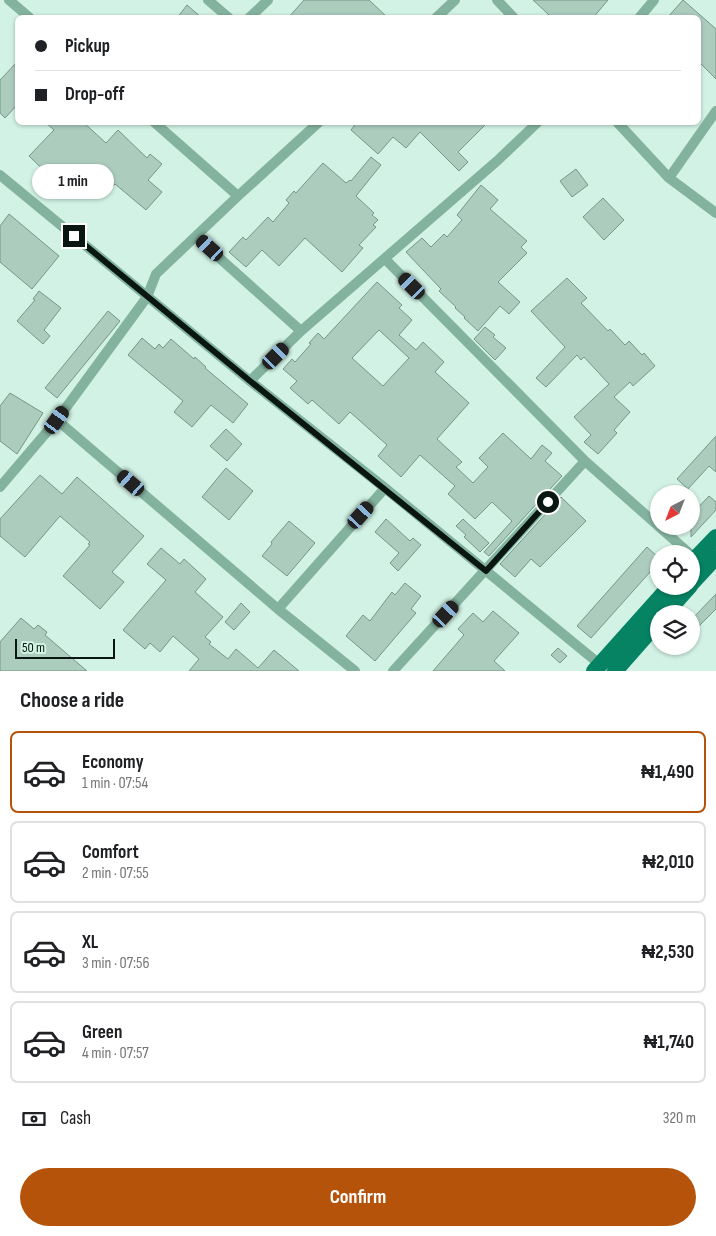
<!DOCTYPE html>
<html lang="en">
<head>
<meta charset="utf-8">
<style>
	body { margin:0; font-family:"Sofia Sans Condensed",sans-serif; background:#f2f2f2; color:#202124; height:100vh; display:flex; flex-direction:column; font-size:19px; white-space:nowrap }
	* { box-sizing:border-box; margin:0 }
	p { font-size:16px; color:#757577 }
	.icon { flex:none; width:28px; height:28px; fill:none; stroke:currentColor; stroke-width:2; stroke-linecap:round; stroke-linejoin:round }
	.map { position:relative; height:671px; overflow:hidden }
	.side { display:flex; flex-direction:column; background:#fff; flex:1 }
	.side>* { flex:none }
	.banner { position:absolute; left:15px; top:15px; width:686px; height:110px; border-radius:8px; box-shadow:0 1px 4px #0004; display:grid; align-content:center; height:110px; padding:0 20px; background:#fff }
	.needle { width:32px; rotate:222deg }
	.controls { position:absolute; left:650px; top:485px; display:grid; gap:10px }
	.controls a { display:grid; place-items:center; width:50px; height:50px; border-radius:50%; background:#fff; box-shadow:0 1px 4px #0004; font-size:25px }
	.scale { position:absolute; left:15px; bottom:12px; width:100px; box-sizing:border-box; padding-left:5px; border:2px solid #0a1611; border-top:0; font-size:14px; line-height:18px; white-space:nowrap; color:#0a1611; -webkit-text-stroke:4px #d1f2e4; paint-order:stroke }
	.end { position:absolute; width:22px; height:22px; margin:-11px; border:6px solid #0a1611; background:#fff; box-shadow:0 0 0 2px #fff }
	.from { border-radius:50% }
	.bubble { position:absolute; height:35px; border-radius:18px; background:#fff; box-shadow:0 1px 4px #0004; font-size:16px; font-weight:700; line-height:35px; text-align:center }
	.car { position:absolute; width:15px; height:30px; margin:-15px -8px; border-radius:6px; box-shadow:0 0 4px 1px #0007; background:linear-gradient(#222 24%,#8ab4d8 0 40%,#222 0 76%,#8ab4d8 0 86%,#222 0) }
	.banner b { display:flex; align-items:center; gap:18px; height:48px; font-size:19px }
	.banner b+b { border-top:1px solid #e0e0e0 }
	.banner i { width:12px; height:12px; background:#202124 }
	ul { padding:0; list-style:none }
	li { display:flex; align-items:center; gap:15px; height:82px; margin:0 10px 8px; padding:0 10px; border:2px solid #e0e0e0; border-radius:8px }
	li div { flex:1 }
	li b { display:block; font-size:19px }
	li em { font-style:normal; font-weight:700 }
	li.on { border-color:#b45309 }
	li>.icon { width:45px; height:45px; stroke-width:1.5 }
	h2 { padding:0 20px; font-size:22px; line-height:60px }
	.pay { display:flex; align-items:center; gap:12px; height:55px; padding:0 20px; font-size:19px }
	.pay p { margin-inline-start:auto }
	.action { display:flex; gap:10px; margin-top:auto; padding:10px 20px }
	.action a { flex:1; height:58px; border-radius:30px; background:#b45309; color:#fff; font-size:20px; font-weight:700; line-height:58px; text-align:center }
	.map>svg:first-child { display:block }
	.building { fill:#acccbe; stroke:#789689; fill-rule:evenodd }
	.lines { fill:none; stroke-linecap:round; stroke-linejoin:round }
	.minor { stroke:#83b39f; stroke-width:10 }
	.primary { stroke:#058362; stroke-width:16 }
	.route { stroke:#0a1611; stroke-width:6 }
</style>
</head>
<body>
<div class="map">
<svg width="716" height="671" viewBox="0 0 716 671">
	<rect width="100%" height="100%" fill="#d1f2e4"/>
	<path class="building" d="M304,0H369L388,18H288Z
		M533,0H608L593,18H549V15Z
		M683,0L716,29V79L699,62V18H667Z
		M187,5L202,18H177Z
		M18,61V104L5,118L0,113V80Z
		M45,122H83L106,143L118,130L147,158L150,154L162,164L148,180L162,192L146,210L115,184L113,186L109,181L102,189L76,164L58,184L29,156L54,130Z
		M357,122H488L458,152L468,162L459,171L420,132L406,148L393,137L378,154L351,130Z
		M371,157L381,165L356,196L374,213L372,215L378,220L373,225L376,227L359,245L363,248L342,272L305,238L279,266L262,250L246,267L229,252L243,237L246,240L268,217L273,222L289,203L286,200L294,191L296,193L323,163L346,183L350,180L351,181Z
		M576,169L588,185L572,197L560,181Z
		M481,185L498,200L490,209L527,241L521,247L527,253L498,282L520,302L509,314L500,306L478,331L464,318L465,317L455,308L456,307L439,291L441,289L406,252L422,238L431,247L444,234L447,237L462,220L457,215Z
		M603,198L624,220L604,240L583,217Z
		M9,214L59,256L32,289L0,262V226Z
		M567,278L587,298L581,303L608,331L610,329L625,345L629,341L642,355L644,353L655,366L633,386L630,382L614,397L630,412L614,430L617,433L598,454L584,442L591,435L574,417L609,384L584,357L581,360L577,355L546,387L536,378L565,347L531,311Z
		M377,282L402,305L399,308L412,320L399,335L416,350L423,342L444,362L435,372L469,403L437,439L462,462L456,467L473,483L488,467L479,458L503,433L531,459L542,445L552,453L545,461L562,476L489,556L484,552L512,521L492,502L475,519L448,494L455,486L420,455L401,477L378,456L387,445L350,412L339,424L312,400L308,404L290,388L297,381L283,369L292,359L295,362L311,344L309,343L318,333L324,339ZM379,330L409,358L383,386L352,358Z
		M39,291L61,308L44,330L50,336L43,344L17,321L35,300L33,299Z
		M108,311L120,321L57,398L45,388Z
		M485,327L495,335L493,337L506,348L495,360L474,339Z
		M142,338L155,349L159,344L163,348L171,339L194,359L195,357L206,367L205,368L248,404L233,423L211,405L192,427L174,412L183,401L128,355Z
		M10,393L43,413L17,454L0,441V406Z
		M226,429L242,444L227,461L210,446Z
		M716,436V472L709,466L688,489L677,479Z
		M226,468L253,491L229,520L202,497Z
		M40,475L62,494L77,477L144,536L112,572L124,582L100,609L63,576L90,545L88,544L90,542L60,516L25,557L0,536V519Z
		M709,496L716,502V510L691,537V515Z
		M561,497L586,521L540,567L531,559L515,577L500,564Z
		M386,519L410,541L413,538L421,545L398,571L390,563L399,553L375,532Z
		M463,519L489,543L480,552L464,537L466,535L456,526Z
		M289,521L315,543L287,576L262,556L272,544L271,542Z
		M647,547L659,558V562L591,638L577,626Z
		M161,548L180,564L184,559L206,579L195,592L223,617L205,637L211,642L209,644L228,659L236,649L258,668L274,650L299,671H189L199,659L173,636L160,652L150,643L145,649L123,630L166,580L147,564Z
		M405,583L421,596L411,609L416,613L375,661L346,636L363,615L370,621L392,592L395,595Z
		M716,594V609L699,626L692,619Z
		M241,603L250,612L234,630L225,622Z
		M493,611L519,633L494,661L505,671H433L464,635L458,629L473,613L483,622Z
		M21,618L34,629L38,625L47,632L45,635L87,671H0V642Z
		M558,648L567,656L560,663L551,655Z"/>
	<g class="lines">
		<path class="minor" d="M9,0L30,18
			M208,0L229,18
			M497,0L514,18
			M249,18L268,0
			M436,18L455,0
			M639,18L654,0
			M154,122L238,196
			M617,122L669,178L716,213
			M0,175L250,381L385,488L608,671
			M669,178L716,111
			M196,237L301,331
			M385,259L585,461L690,554
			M250,381L301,331L497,161L538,122
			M57,420L278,609L355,671
			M0,487L57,420L147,297L156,274L238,196L319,122
			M278,609L385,488
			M393,671L585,461"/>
		<path class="primary" d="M691,563L716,537
			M691,584L716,557
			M665,614L690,586
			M594,671L670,586
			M615,671L659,621"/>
	</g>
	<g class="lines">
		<path class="route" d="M74,236L250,381L486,571L548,502"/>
	</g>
</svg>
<div class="controls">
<a><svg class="needle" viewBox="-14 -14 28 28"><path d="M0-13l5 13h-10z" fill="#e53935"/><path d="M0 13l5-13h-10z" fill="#757577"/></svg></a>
<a><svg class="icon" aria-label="locate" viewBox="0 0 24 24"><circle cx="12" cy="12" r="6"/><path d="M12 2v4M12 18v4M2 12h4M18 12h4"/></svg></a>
<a><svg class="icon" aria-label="layers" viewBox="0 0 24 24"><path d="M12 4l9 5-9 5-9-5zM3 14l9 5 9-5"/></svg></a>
</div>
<div class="scale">50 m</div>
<i class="end from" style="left:548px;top:502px"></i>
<i class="end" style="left:74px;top:236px"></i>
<div class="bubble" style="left:32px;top:164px;width:82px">1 min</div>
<i class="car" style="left:210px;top:248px;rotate:312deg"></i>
<i class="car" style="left:412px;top:286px;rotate:315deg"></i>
<i class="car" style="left:276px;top:356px;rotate:45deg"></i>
<i class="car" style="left:57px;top:420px;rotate:36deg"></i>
<i class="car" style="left:131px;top:483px;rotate:311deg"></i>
<i class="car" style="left:361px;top:515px;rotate:42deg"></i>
<i class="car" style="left:446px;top:614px;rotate:43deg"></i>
<div class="banner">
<b><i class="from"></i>Pickup</b>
<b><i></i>Drop-off</b>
</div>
</div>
<section class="side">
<h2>Choose a ride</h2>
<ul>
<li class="on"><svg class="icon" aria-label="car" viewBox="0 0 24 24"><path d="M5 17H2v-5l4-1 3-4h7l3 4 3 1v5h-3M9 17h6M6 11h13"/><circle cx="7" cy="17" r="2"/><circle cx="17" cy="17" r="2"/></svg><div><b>Economy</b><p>1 min · 07:54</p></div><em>₦1,490</em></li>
<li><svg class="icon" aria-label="car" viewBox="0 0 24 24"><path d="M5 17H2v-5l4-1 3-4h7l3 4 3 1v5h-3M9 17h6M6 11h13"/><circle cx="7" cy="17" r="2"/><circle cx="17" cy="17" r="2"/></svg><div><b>Comfort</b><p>2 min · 07:55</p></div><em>₦2,010</em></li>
<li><svg class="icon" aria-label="car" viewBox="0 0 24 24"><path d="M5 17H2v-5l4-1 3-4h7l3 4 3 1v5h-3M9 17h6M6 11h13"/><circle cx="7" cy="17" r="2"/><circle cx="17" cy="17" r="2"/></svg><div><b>XL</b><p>3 min · 07:56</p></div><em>₦2,530</em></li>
<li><svg class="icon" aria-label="car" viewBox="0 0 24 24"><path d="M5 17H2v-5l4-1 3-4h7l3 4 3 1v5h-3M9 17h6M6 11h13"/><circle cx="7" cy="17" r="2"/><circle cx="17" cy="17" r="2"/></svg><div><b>Green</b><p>4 min · 07:57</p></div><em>₦1,740</em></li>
</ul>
<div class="pay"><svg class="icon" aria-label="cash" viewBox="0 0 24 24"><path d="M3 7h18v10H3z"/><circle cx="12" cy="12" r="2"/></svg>Cash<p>320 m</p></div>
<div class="action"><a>Confirm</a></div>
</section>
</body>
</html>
